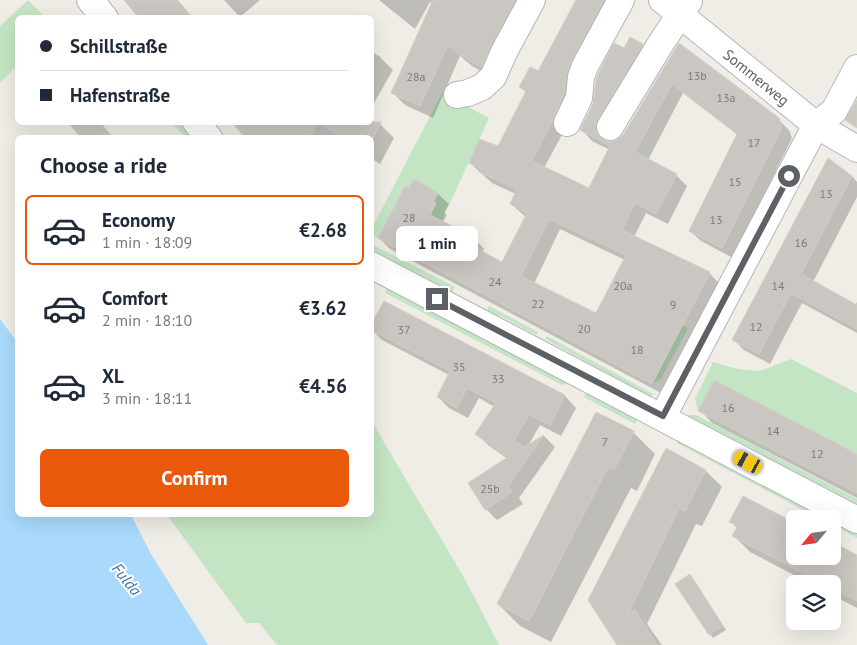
<!DOCTYPE html>
<html lang="en">
<head>
<meta charset="utf-8">
<style>
	body { margin:0; font-family:"PT Sans",sans-serif; background:#f2f2f3; color:#1f2937; height:100vh; display:flex; flex-direction:column; font-size:19px; white-space:nowrap }
	* { box-sizing:border-box; margin:0 }
	p { font-size:16px; color:#747a83 }
	.icon { flex:none; width:28px; height:28px; fill:none; stroke:currentColor; stroke-width:2; stroke-linecap:round; stroke-linejoin:round }
	.map { position:relative; flex:1; overflow:hidden }
	.panel { position:absolute; left:15px; top:135px; width:359px; height:382px; display:flex; flex-direction:column; background:#fff; border-radius:8px; box-shadow:0 5px 20px #0002 }
	.panel>* { flex:none }
	.banner { position:absolute; left:15px; top:15px; width:359px; height:110px; border-radius:8px; box-shadow:0 5px 20px #0002; display:grid; align-content:center; height:110px; padding:0 25px; background:#fff }
	.needle { width:32px; rotate:241deg }
	.fabs { position:absolute; left:786px; top:510px; display:grid; gap:10px }
	.fabs a { display:grid; place-items:center; width:55px; height:55px; border-radius:8px; background:#fff; box-shadow:0 5px 20px #0002; font-size:25px }
	.end { position:absolute; width:22px; height:22px; margin:-11px; border:6px solid #5d6165; background:#fff; box-shadow:0 0 0 2px #fff }
	.from { border-radius:50% }
	.bubble { position:absolute; height:35px; border-radius:8px; background:#fff; box-shadow:0 5px 20px #0002; font-size:16px; font-weight:700; line-height:35px; text-align:center }
	.car { position:absolute; width:15px; height:30px; margin:-15px -8px; border-radius:6px; box-shadow:0 0 4px 1px #0007; background:linear-gradient(#f5c518 24%,#345 0 40%,#f5c518 0 76%,#345 0 86%,#f5c518 0) }
	.banner b { display:flex; align-items:center; gap:18px; height:48px; font-size:19px }
	.banner b+b { border-top:1px solid #e0e1e3 }
	.banner i { width:12px; height:12px; background:#1f2937 }
	ul { padding:0; list-style:none }
	li { display:flex; align-items:center; gap:15px; height:70px; margin:0 10px 8px; padding:0 15px; border:2px solid transparent; border-radius:8px }
	li div { flex:1 }
	li b { display:block; font-size:19px }
	li em { font-style:normal; font-weight:700 }
	li.active { border-color:#ea580c }
	li>.icon { width:45px; height:45px; stroke-width:1.5 }
	h2 { padding:0 25px; font-size:22px; line-height:60px }
	.primary-button { display:flex; gap:10px; margin-top:auto; padding:10px 25px }
	.primary-button a { flex:1; height:58px; border-radius:8px; background:#ea580c; color:#fff; font-size:20px; font-weight:700; line-height:58px; text-align:center }
	.map>svg:first-child { display:block }
	.green { fill:#c4e5c3 }
	.water { fill:#a9dafc }
	.shadow { fill:#0003; fill-rule:evenodd }
	.building { fill:#cac7c2; stroke:#d4cec4; fill-rule:evenodd }
	.lines { fill:none; stroke-linecap:round; stroke-linejoin:round }
	.minor-casing { stroke:#b3b6ba; stroke-width:28 }
	.minor { stroke:#fff; stroke-width:26 }
	.route { stroke:#5d6165; stroke-width:6 }
	.labels { text-anchor:middle; dominant-baseline:central; stroke-width:4; stroke-linejoin:round; paint-order:stroke }
	.number-label { font-size:12px; fill:#787a7c }
	.street-label { font-size:15px; fill:#5d6165; stroke:#fff }
	.water-label { font-size:16px; font-style:italic; fill:#4275a5; stroke:#fff }
</style>
</head>
<body>
<div class="map">
<svg width="857" height="645" viewBox="0 0 857 645">
	<rect width="100%" height="100%" fill="#efede6"/>
	<path class="green" d="M28,0L45,17L18,18L17,66L0,83V26Z
		M442,93L489,118L439,227L422,230L436,204L433,202L438,193L414,179L409,188L405,186L378,238L371,235V230Z
		M172,123H179L192,137H185Z
		M371,244L455,287L452,293L437,289L435,283L371,249Z
		M392,285L404,291L405,299L420,306L425,303L430,306L432,313L447,320L452,317L457,319V326L473,333H482L484,340L515,355L525,354L524,361L556,377L562,374L567,381L565,384L562,385L385,293L386,289Z
		M489,306L538,332L536,335L499,315L492,318L485,314Z
		M682,325L688,328L661,379L652,384Z
		M547,336L653,394L649,401L627,391V384L545,339Z
		M791,359L857,393V454L714,380L698,411L695,399L713,362L738,369L760,371Z
		M587,391L640,415L635,424L584,397Z
		M686,415H696L857,499V510L829,495L828,489L735,441L730,444L683,420Z
		M371,418L382,439L466,581L499,645H277L259,623H246L167,515H371Z
		M681,436L857,527V538L833,525L832,519H820L677,443Z"/>
	<path class="water" d="M0,319L17,342L18,515H131L151,554L208,645H0Z"/>
	<path class="shadow" d="M126,0H178L193,18H141Z
		M224,0H260L240,17Z
		M379,0H536L493,78L472,66L460,56L433,118L405,105L393,93L433,4L430,2L415,29Z
		M577,0H622L563,133L544,168L589,190L610,150L592,141L582,130L625,50L642,45L653,56L605,138L606,142L617,141L624,136L680,45L778,119L789,130L792,138L733,258L701,241L690,231L738,135L683,93L648,160L676,175L687,186L668,224L646,213L634,237L709,273L720,284L663,394L390,249L379,238L415,181L438,194L449,204L444,213L447,215L442,223L474,238L484,249L482,252L503,264L526,217L511,204L516,194L492,183L470,163L499,148L527,93L521,87L538,73ZM560,229L625,260L596,315L534,284Z
		M371,51L379,56L393,70L371,108Z
		M371,120L380,124L394,138L380,164L371,158V138H335L331,135L330,138H246L297,122H371Z
		M852,176L857,182V197L813,282L855,306L857,302V333L802,303L770,364L744,350L733,339Z
		M385,302L565,396L576,408L561,436L540,425L528,446L544,436L555,447L519,498L523,504L497,520L486,509L508,459L488,445L477,434L495,407L479,398L468,418L449,408L438,397L449,375L382,340L371,329Z
		M700,410L857,454V498L712,423Z
		M633,432L655,454L637,491L631,488L551,642L520,626L498,604Z
		M706,471L722,487L702,526L696,524L647,624L662,645H619L590,600Z
		M731,522L795,524V556L857,557V608L832,595V584H811L750,552L734,536L738,529Z
		M694,580L726,630L713,638L710,634Z"/>
	<path class="building" d="M124,0H177L192,18H139Z
		M433,0H515L491,45L481,67L458,54L448,45L420,106L391,93Z
		M576,0H604L572,59L566,75L564,94L552,122L532,161L589,188L610,146L580,130L593,104L596,80L599,72L614,43L624,48L630,37L643,44L597,120L595,126L597,134L603,140L609,142L617,140L623,135L679,43L779,118L782,127L722,248L689,231L737,134L672,84L635,152L677,174L656,214L635,203L622,230L710,272L652,384L378,238L405,186L409,188L414,179L438,193L433,202L436,203L430,215L474,237L469,244L502,262L527,213L510,204L517,189L479,172L481,169L469,163L479,139L498,146L526,91L519,87L530,67L538,71ZM549,219L626,255L596,313L521,276Z
		M857,100V128L845,120Z
		M68,122H100L113,138H81Z
		M232,122H317L310,138H245Z
		M317,122H381L373,138H343Z
		M828,158L852,176L801,274L857,305V329L791,293L759,354L732,340Z
		M384,301L565,395L550,425L529,414L514,441L524,447L544,435L508,486L512,492L485,510L468,483L508,457L475,434L496,403L467,388L457,408L437,397L450,371L371,330V325Z
		M714,380L857,454V493L698,411Z
		M596,412L634,431L614,470L608,467L529,621L497,604Z
		M666,448L706,470L685,511L679,508L628,614L635,610L657,645H617L588,600Z
		M743,496L795,523V556H832V542L857,555V601L832,588V584H824L732,536L738,526L729,522Z
		M690,574L723,626L709,635L675,584Z"/>
	<g class="lines">
		<defs>
			<g id="minor">
				<path d="M90,0L105,18"/>
				<path id="s1" d="M662,0L816,125L857,149"/>
				<path d="M457,95L468,93L482,87L493,77L504,52L532,0"/>
				<path d="M196,122L209,138"/>
				<path d="M567,123L579,98L581,77L585,66L621,0"/>
				<path d="M610,127L661,43L689,1"/>
				<path d="M371,265L857,520"/>
				<path d="M663,416L816,125L834,111L857,68"/>
			</g>
		</defs>
		<use href="#minor" class="minor-casing"/>
		<use href="#minor" class="minor"/>
	</g>
	<g class="lines">
		<path class="route" d="M437,299L663,416L789,176"/>
	</g>
	<g class="labels">
		<g class="number-label">
			<text x="697" y="75">13b</text>
			<text x="416" y="76">28a</text>
			<text x="726" y="97">13a</text>
			<text x="754" y="142">17</text>
			<text x="735" y="181">15</text>
			<text x="826" y="193">13</text>
			<text x="409" y="217">28</text>
			<text x="716" y="219">13</text>
			<text x="801" y="242">16</text>
			<text x="495" y="281">24</text>
			<text x="623" y="285">20a</text>
			<text x="778" y="285">14</text>
			<text x="538" y="303">22</text>
			<text x="673" y="304">9</text>
			<text x="756" y="326">12</text>
			<text x="584" y="328">20</text>
			<text x="404" y="329">37</text>
			<text x="637" y="349">18</text>
			<text x="459" y="366">35</text>
			<text x="498" y="378">33</text>
			<text x="728" y="407">16</text>
			<text x="773" y="430">14</text>
			<text x="605" y="441">7</text>
			<text x="817" y="453">12</text>
			<text x="490" y="488">25b</text>
		</g>
		<g class="street-label">
			<text stroke="none"><textPath href="#s1" startOffset="122">Sommerweg</textPath></text>
		</g>
		<g class="water-label">
			<text transform="translate(127 579) rotate(51)">Fulda</text>
		</g>
	</g>
</svg>
<div class="fabs">
<a><svg class="needle" viewBox="-14 -14 28 28"><path d="M0-13l5 13h-10z" fill="#e53935"/><path d="M0 13l5-13h-10z" fill="#747a83"/></svg></a>
<a><svg class="icon" aria-label="layers" viewBox="0 0 24 24"><path d="M12 4l9 5-9 5-9-5zM3 14l9 5 9-5"/></svg></a>
</div>
<i class="end from" style="left:789px;top:176px"></i>
<i class="end" style="left:437px;top:299px"></i>
<div class="bubble" style="left:396px;top:226px;width:82px">1 min</div>
<i class="car" style="left:748px;top:462px;rotate:298deg"></i>
<div class="banner">
<b><i class="from"></i>Schillstraße</b>
<b><i></i>Hafenstraße</b>
</div>
<section class="panel">
<h2>Choose a ride</h2>
<ul>
<li class="active"><svg class="icon" aria-label="car" viewBox="0 0 24 24"><path d="M5 17H2v-5l4-1 3-4h7l3 4 3 1v5h-3M9 17h6M6 11h13"/><circle cx="7" cy="17" r="2"/><circle cx="17" cy="17" r="2"/></svg><div><b>Economy</b><p>1 min · 18:09</p></div><em>€2.68</em></li>
<li><svg class="icon" aria-label="car" viewBox="0 0 24 24"><path d="M5 17H2v-5l4-1 3-4h7l3 4 3 1v5h-3M9 17h6M6 11h13"/><circle cx="7" cy="17" r="2"/><circle cx="17" cy="17" r="2"/></svg><div><b>Comfort</b><p>2 min · 18:10</p></div><em>€3.62</em></li>
<li><svg class="icon" aria-label="car" viewBox="0 0 24 24"><path d="M5 17H2v-5l4-1 3-4h7l3 4 3 1v5h-3M9 17h6M6 11h13"/><circle cx="7" cy="17" r="2"/><circle cx="17" cy="17" r="2"/></svg><div><b>XL</b><p>3 min · 18:11</p></div><em>€4.56</em></li>
</ul>
<div class="primary-button"><a>Confirm</a></div>
</section>
</div>
</body>
</html>
